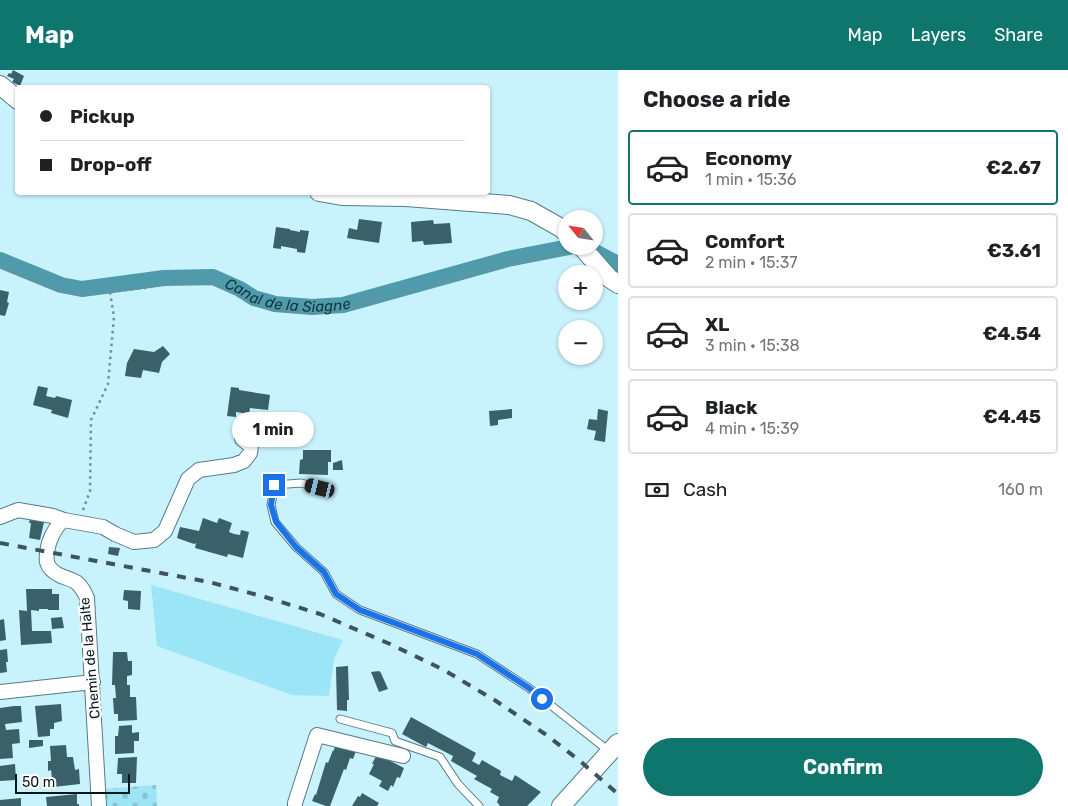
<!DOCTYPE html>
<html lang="en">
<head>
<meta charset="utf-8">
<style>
	body { margin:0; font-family:Rubik,sans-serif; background:#f2f2f2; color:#202124; height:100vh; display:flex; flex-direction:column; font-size:19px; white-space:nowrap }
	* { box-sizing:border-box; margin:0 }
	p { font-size:16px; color:#757577 }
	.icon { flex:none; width:28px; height:28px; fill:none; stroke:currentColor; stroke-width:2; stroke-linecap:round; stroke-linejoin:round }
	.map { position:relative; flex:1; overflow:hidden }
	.details { display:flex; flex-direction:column; background:#fff; width:450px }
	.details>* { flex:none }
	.top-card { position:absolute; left:15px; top:15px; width:475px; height:110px; border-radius:5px; box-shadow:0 1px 4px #0004; display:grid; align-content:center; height:110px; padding:0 25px; background:#fff }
	.needle { width:32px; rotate:300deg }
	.buttons { position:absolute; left:558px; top:140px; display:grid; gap:10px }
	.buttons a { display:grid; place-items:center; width:45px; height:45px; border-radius:50%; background:#fff; box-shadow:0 1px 4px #0004; font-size:25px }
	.scale { position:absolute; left:15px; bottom:12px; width:115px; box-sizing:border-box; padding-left:5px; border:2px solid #06161a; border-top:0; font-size:14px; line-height:18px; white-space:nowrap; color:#06161a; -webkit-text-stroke:4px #fff; paint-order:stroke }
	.end { position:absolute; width:22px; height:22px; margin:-11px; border:6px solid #1a73e8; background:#fff; box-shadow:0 0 0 2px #fff }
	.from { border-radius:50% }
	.bubble { position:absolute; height:35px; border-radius:18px; background:#fff; box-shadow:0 1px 4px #0004; font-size:16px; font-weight:700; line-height:35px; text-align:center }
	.car { position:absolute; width:15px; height:30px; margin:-15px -8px; border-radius:6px; box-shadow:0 0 4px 1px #0007; background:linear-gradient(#222 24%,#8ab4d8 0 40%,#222 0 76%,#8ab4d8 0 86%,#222 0) }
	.top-card b { display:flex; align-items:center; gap:18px; height:48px; font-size:19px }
	.top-card b+b { border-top:1px solid #e0e0e0 }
	.top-card i { width:12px; height:12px; background:#202124 }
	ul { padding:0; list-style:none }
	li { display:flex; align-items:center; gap:15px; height:75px; margin:0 10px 8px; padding:0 15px; border:2px solid #e0e0e0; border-radius:5px }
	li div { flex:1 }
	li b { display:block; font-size:19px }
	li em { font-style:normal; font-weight:700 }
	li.on { border-color:#0f766e }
	li>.icon { width:45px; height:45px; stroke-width:1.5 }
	h2 { padding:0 25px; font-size:22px; line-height:60px }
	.pay { display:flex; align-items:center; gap:12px; height:55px; padding:0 25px; font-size:19px }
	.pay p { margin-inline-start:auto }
	.action { display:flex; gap:10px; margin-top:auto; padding:10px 25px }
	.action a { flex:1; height:58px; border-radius:30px; background:#0f766e; color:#fff; font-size:20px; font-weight:700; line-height:58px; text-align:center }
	header { display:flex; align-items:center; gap:30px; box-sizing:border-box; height:70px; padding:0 25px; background:#0f766e; color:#fff }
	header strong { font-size:24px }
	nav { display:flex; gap:28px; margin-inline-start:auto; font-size:18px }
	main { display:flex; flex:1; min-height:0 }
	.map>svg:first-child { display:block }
	.green { fill:#9ce5f6 }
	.cemetery { fill:url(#cemetery-stones) }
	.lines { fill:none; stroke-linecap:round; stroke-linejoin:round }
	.canal { stroke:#4f9bac; stroke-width:16 }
	.building { fill:#3a6069 }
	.service-casing { stroke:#557c85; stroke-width:9 }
	.minor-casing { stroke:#557c85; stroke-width:16 }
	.tertiary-casing { stroke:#557c85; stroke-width:20 }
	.path { stroke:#708e96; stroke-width:2.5; stroke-dasharray:2.5 4; stroke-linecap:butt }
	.service { stroke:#fff; stroke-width:7 }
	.minor { stroke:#fff; stroke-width:14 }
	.tertiary { stroke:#fff; stroke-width:18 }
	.rail { stroke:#3d545a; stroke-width:4; stroke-dasharray:9 9; stroke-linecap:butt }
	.route { stroke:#1a73e8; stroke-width:6 }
	.labels { text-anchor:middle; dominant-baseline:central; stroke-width:5; stroke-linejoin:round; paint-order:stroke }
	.street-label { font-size:14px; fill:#06161a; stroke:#fff }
	.water-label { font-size:15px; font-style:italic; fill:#10353d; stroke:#fff }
</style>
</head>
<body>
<header>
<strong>Map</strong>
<nav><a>Map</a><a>Layers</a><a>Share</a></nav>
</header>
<main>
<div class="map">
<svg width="618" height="736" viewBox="0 0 618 736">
	<defs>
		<pattern id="cemetery-stones" width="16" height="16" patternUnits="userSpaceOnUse" patternTransform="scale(1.25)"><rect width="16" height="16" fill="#9ce5f6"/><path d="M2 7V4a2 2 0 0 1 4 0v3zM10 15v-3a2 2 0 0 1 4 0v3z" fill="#85c4d2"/></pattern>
	</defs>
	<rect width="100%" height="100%" fill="#c8f2fc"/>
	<path class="green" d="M151,515L343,570L334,589L329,626L292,625L157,576Z"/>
	<path class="cemetery" d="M156,715L157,736H104L103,719Z"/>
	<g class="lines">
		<g class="canal">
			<path d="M584,176L618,194"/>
			<path id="s1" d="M0,190L61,215L82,219L164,208L213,207L240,219L254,228L275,234L312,237L343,235L508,189L574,176"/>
		</g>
	</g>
	<path class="building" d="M13,0L24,6L20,16L12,12L14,9L7,6L9,3L11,4Z
		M359,149L382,152L379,173L347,168L349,158L357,160Z
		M433,150L434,154L450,153L452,173L424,175L423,171L412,172L411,152Z
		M276,157L290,159V160L300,162V160L309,161L305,183L297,182V179L281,176V179L273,178Z
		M0,220L9,222L7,232L9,233L5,246L0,245Z
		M163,276L170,284L162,292L159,303L143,300L141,308L125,306L127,293L134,279L154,282Z
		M38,316L48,318L46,326L55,328L56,326L72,330L68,348L51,343L52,340L33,335Z
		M231,317L239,318V320L270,325L268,340L250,338L249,344L236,342V347L227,346Z
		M512,339V348L498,350V355L490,356L489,341Z
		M598,339L608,341L605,372L594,370L596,361L587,359L589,349L597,350Z
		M303,380H331V392H328V405L299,404L300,390L303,389Z
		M342,390L343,400H333V393Z
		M203,448L217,453L219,448L232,453L229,462L234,464L240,465L241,460L249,462L243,488L228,484L227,487L195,478L196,473L194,474L177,468L180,457L199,461Z
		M30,449L44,452L40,470L29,468L31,453H29Z
		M109,477L120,478L118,486L108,484Z
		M26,519H52V524H59V540H48V539H39V541L31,540L32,561H51L52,573L21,575L19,540L27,541Z
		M124,520L141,521L140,540L128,539V531L123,530Z
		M62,547L64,558L52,559L51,548Z
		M4,549L6,570L0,571V550Z
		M7,579L8,592H6L7,602L0,603V580Z
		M113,582H127L128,591H132V605L127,606V615H130V627H136L137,650L118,651V644H114L113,628H116L115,615H112Z
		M348,596L349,630H347V641L337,640L336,597Z
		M379,601L381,603L388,619L379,622L371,602Z
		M61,634L62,651L54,653V659H50V666L38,667L35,636Z
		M14,636H21L22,652L5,654L6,660L19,659L20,673L12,674L13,688L0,689V638Z
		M411,647L476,683L472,691L479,695L482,690L501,701L500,705L512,711L515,705L541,722L527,736H500L497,732L499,727L490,722L492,719L474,709L477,706L451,691L453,686L428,673L426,677L402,664Z
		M132,655V663L139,662V671H134V683L115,684V666H118L119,656Z
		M29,670H43V676L29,678Z
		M335,674L356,681L353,689L350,688L346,700L344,699L330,736H326L312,731L315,724L316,725L326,692L328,693L333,680L334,681Z
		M66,675L67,687H73L75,700L79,699L80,714L53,717L51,700L48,701V691H51L50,676Z
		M377,684L404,698L400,708L397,707L393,717L391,715L388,721L379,716L382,711L369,704L374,694H372Z
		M137,687L136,713H122V704H117L118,688Z
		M15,694L16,710L0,711V696Z
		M362,723L379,733L377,736H352L358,726L360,727Z
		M77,724V734H79V736H47L46,727Z
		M21,728V736H0V730Z"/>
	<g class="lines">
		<defs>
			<path id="service" d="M320,418L301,413L275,415L271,435L275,452L296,477L324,502L336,524L360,540L477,584L529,618L610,682
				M340,649L392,663L395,671L440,687L458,714L479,736"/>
			<path id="minor" d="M0,447L18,440L53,446L64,450
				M0,622L93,612
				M99,736L87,528C84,521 82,517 76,512C71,509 66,508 61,506C44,498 45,489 49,473C52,464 57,455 64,450L103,457L115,464L134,472L154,470L165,461L188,409L199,400L234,395L244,391L250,383L251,376L242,369
				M295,736V733L317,665L403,686"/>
			<path id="tertiary" d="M0,15L18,30
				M319,122L342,126L406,127L509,135L531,141L561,158L566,162
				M581,176L609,208L618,214
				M561,736L618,673"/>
		</defs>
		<use href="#service" class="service-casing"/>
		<use href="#minor" class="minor-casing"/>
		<use href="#tertiary" class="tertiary-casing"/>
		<path class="path" d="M0,196L59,220L82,225L145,218L166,214H215L233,223L249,232L273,240L317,243L343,239L508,194L567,182
			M83,440L90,421L91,350L108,314L114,247L110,222"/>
		<use href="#service" class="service"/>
		<use href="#minor" class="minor"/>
		<use href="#tertiary" class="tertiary"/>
		<path class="rail" d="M0,473L209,512L265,527L320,544L390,574L444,600L496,631L545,664L580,691L618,724"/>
	</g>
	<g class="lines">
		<path class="route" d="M274,415L271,435L276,452L296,477L324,502L336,524L360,540L477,584L529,618L542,629"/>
	</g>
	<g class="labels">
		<g class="street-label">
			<text transform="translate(90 588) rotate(-95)">Chemin de la Halte</text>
		</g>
		<g class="water-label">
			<text stroke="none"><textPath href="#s1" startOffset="298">Canal de la Siagne</textPath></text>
		</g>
	</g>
</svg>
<div class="buttons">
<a><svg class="needle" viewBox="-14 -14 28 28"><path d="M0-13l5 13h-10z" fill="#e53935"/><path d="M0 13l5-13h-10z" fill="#757577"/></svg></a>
<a>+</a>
<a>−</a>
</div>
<div class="scale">50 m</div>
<i class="end from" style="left:542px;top:629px"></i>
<i class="end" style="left:274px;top:415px"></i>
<div class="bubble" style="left:232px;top:342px;width:82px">1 min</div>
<i class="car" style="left:320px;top:418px;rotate:284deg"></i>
<div class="top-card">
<b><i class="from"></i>Pickup</b>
<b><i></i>Drop-off</b>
</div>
</div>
<section class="details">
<h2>Choose a ride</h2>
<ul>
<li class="on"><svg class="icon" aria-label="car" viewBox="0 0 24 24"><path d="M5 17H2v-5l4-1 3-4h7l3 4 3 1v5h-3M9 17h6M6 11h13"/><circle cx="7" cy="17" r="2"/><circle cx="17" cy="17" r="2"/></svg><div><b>Economy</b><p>1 min · 15:36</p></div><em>€2.67</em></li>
<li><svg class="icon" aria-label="car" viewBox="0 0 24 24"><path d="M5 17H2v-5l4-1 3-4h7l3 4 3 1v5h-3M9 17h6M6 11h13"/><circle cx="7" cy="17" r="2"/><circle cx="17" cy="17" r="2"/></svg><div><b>Comfort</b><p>2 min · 15:37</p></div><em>€3.61</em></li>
<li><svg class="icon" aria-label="car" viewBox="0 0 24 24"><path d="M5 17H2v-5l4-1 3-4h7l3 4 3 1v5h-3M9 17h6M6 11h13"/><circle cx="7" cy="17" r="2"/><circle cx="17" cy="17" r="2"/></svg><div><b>XL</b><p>3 min · 15:38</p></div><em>€4.54</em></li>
<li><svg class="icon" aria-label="car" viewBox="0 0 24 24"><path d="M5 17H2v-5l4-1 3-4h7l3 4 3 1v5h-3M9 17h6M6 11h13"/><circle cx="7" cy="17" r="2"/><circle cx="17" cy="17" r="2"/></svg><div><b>Black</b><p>4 min · 15:39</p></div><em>€4.45</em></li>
</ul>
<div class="pay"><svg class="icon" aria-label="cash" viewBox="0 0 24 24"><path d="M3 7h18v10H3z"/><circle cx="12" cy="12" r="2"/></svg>Cash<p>160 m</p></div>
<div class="action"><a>Confirm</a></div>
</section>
</main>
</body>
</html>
